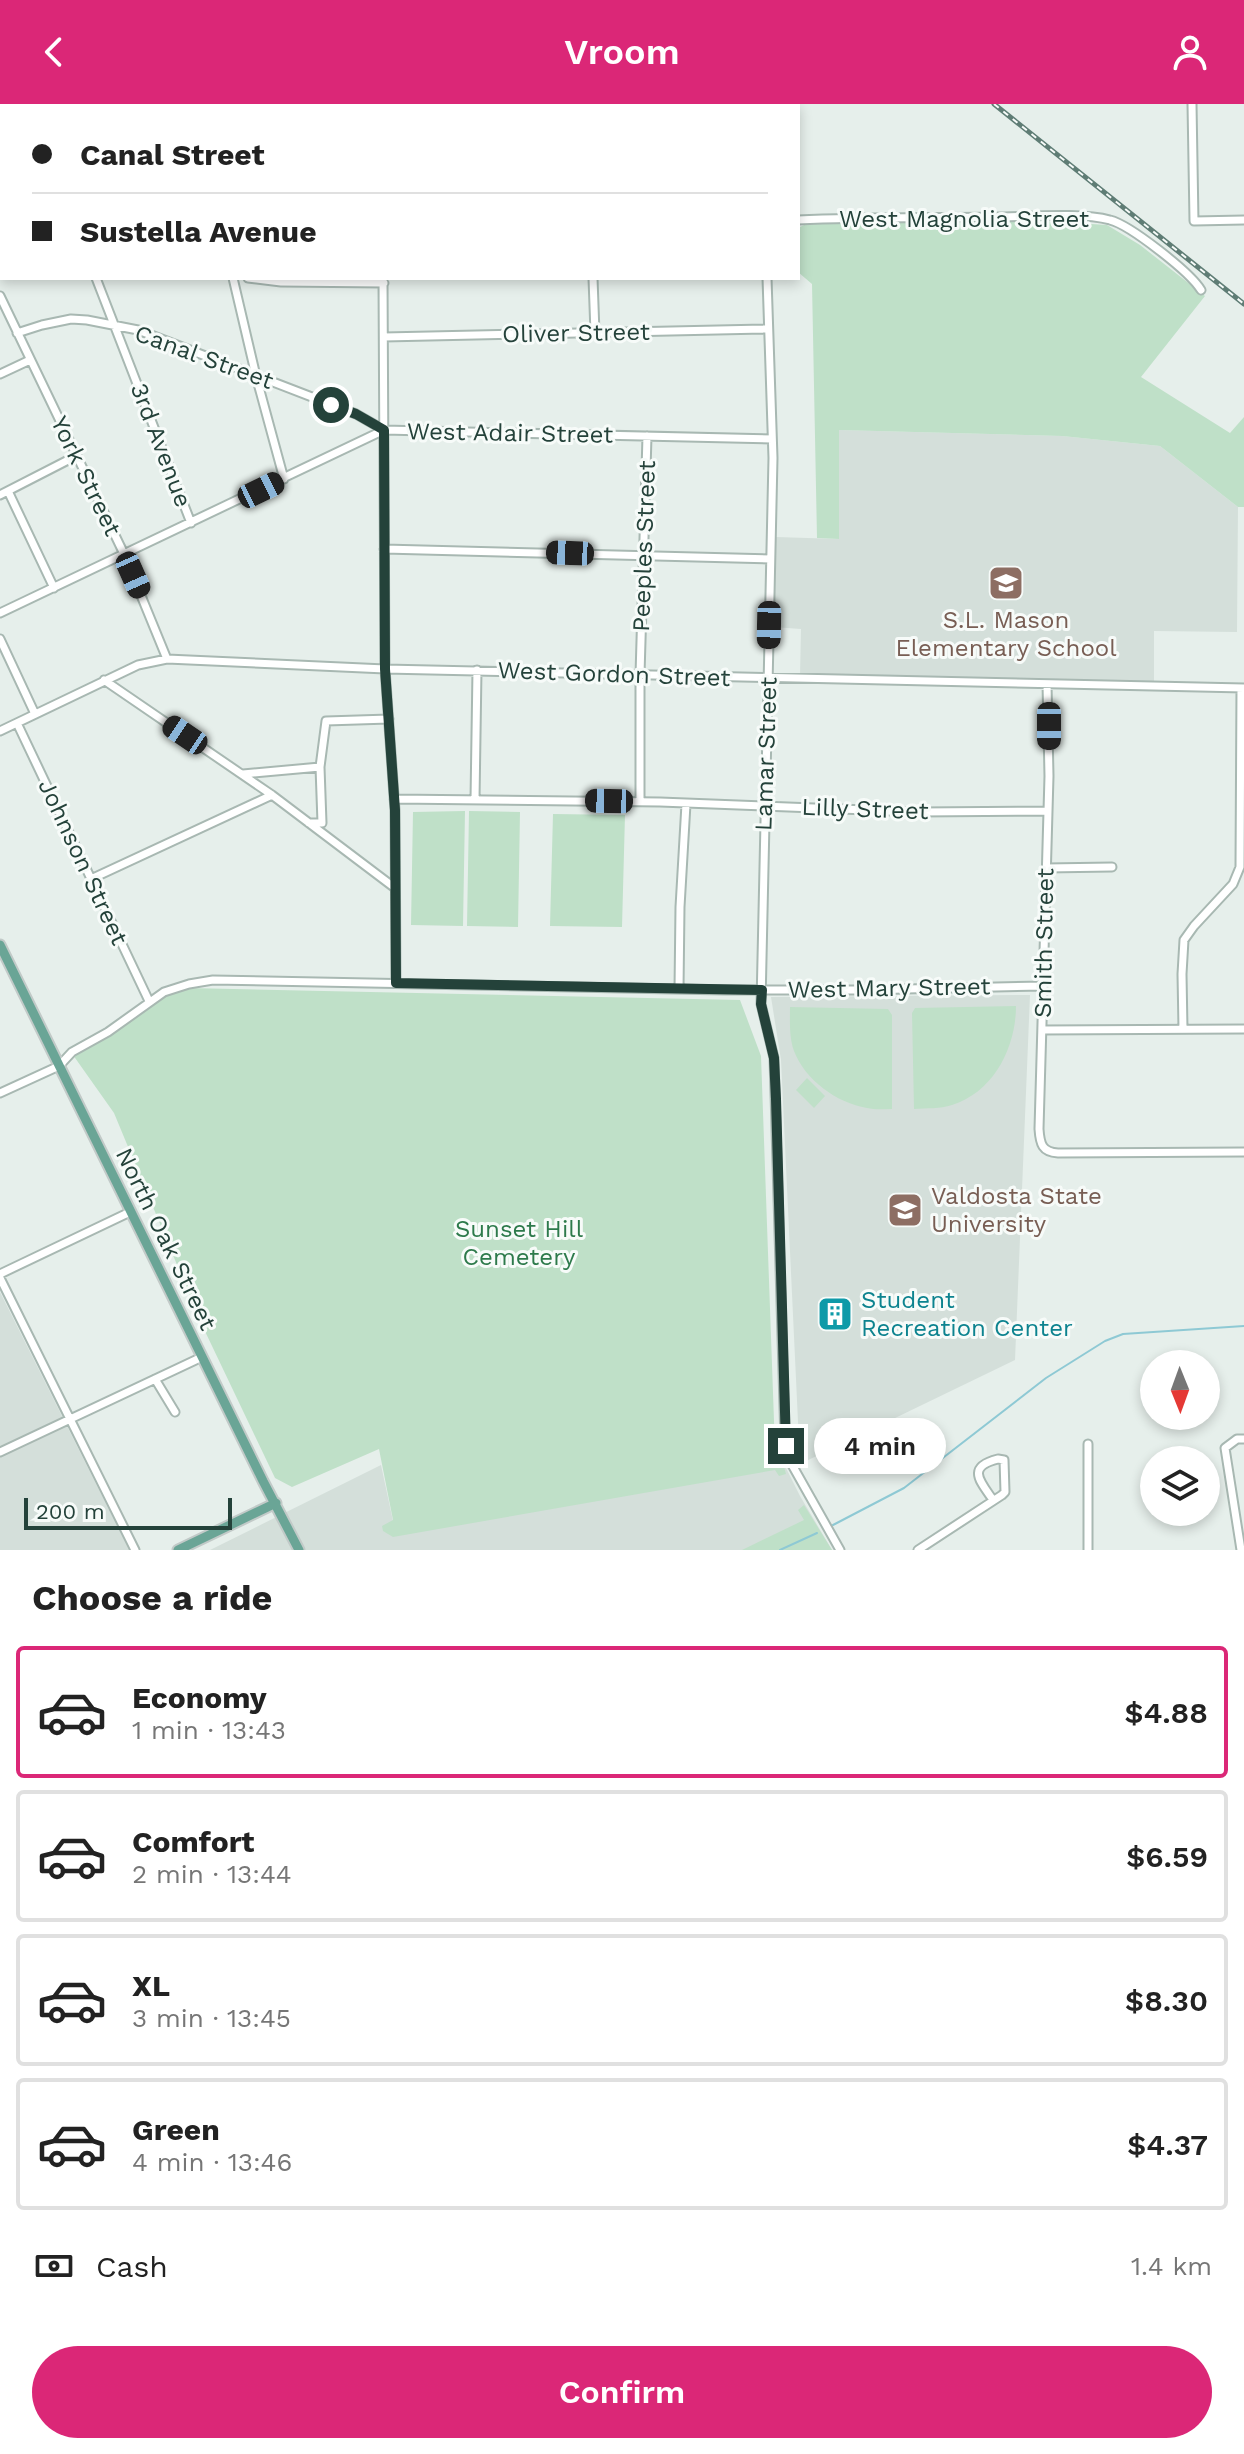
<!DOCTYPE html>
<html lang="en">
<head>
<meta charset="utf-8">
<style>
	body { margin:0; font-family:"Work Sans",sans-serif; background:#f6f6f6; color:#222; height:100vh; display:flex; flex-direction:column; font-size:30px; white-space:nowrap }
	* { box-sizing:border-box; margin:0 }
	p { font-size:26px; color:#767676 }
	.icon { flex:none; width:44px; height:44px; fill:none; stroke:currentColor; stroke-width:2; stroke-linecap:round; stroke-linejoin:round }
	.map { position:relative; height:1446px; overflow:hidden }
	.details { display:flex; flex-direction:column; background:#fff; flex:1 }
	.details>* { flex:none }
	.hud { position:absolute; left:0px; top:0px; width:800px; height:176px; box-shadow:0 4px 12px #0003; display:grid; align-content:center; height:176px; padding:0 32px; background:#fff }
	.needle { width:52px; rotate:179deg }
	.controls { position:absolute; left:1140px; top:1246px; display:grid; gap:16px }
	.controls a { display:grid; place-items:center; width:80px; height:80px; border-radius:50%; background:#fff; box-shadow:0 4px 12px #0003; font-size:40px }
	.scale { position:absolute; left:24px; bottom:20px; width:208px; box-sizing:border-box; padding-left:8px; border:4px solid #24423a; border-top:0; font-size:22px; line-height:28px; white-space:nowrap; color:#24423a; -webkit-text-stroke:6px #f7fbf9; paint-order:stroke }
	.end { position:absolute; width:36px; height:36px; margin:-18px; border:10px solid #24423a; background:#fff; box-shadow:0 0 0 4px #fff }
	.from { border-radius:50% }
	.bubble { position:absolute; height:56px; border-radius:28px; background:#fff; box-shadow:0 4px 12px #0003; font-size:26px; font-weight:600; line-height:56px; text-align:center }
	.car { position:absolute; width:24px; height:48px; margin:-24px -12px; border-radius:10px; box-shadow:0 0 6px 2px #0007; background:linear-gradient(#222 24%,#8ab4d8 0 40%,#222 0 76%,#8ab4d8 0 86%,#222 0) }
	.hud b { display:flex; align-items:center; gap:28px; height:76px; font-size:30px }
	.hud b+b { border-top:2px solid #e0e0e0 }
	.hud i { width:20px; height:20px; background:#222 }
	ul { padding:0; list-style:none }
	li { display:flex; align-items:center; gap:24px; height:132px; margin:0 16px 12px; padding:0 16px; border:4px solid #e0e0e0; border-radius:8px }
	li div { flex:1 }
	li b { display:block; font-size:30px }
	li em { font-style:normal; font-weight:600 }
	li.selected { border-color:#db2777 }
	li>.icon { width:72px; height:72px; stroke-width:1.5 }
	h2 { padding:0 32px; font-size:36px; line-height:96px }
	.pay { display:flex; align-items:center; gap:20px; height:88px; padding:0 32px; font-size:30px }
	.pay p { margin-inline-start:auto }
	.button { display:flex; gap:16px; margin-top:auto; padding:16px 32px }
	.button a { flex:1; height:92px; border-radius:48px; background:#db2777; color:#fff; font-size:32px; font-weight:600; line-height:92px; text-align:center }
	header { display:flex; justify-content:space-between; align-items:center; height:104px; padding:0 32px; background:#db2777; color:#fff; font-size:36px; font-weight:600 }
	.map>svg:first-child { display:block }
	.built { fill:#d4dfda }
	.green { fill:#bfe0c8 }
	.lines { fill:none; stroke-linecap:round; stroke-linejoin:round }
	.stream { stroke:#8ec9d4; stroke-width:2 }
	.minor-casing { stroke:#a8b8b2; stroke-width:11 }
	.major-casing { stroke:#c2cac8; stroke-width:13 }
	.minor { stroke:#fff; stroke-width:7 }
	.major { stroke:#6aa596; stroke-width:9 }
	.rail-casing { stroke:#5f7d75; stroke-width:5 }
	.rail { stroke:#f7fbf9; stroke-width:2; stroke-dasharray:6; stroke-linecap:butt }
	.route { stroke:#24423a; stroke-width:10 }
	.labels { text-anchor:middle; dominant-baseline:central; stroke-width:6; stroke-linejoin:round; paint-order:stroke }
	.street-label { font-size:24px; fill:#24423a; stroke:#f7fbf9 }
	.education-label { font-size:24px; fill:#785e54; stroke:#f7fbf9 }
	.park-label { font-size:24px; fill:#2d7a4b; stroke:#f7fbf9 }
	.culture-label { font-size:24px; fill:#0d838f; stroke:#f7fbf9; text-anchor:start }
</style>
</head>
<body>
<header><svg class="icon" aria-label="back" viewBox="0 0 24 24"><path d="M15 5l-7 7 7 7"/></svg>Vroom<svg class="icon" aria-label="person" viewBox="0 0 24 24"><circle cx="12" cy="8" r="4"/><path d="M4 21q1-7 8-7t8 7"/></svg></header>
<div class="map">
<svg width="1244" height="1446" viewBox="0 0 1244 1446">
	<rect width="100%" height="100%" fill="#e6efeb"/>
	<path class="built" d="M839,326L1062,332L1160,342L1238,403L1237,528L1154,527V579L800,572L801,525L773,523L776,433L839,435Z
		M1030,891L1015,1256L800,1360L781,956L771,893Z
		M0,1188L129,1446H0Z
		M783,1358L800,1392L832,1446H210L381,1361L393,1417Z"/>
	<path class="green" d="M1044,117L1107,121L1140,141L1205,192L1141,273L1230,329L1244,313V403H1238L1160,342L1062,332L839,326V435L817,434L812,180L798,168V124L806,120Z
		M465,707L463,822L411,821L413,708Z
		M469,707L520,708L518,823L467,822Z
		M553,710L625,711L622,823L550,822Z
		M188,884L740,896L761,952L775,1345L783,1358L786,1370L779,1372L775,1366L393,1433L383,1427L382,1422L393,1416L379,1345L292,1383L275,1374L202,1221L114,1009L73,951L166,891Z
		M1016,902C1016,943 994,988 952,1001C940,1005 927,1004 914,1005L912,909L915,904Z
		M790,903L888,905L892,911V1005C884,1005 875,1006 867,1004C837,999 805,976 794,947C789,933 790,918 790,903Z
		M807,974L825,992L814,1004L796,986Z
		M804,1401L832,1446H742L804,1416L798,1406Z"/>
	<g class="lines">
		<path class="stream" d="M833,1421L904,1384L1046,1274L1105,1237L1123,1230L1244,1222
			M780,1446L817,1429"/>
		<defs>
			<path id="minor" d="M96,0V2
				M232,0L233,2
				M317,0V2
				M591,0V2
				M682,0V2
				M1192,0L1194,117L1244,116
				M386,2V0
				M507,2V0
				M767,2V0
				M0,38H2
				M798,116C863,113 929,114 994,113C1025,113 1081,108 1110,116C1130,121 1190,168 1201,186
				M0,124H2
				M96,174L191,419
				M233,174L256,272L284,375
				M248,174L281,178L384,179
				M383,174L385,565L395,706L396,879
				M593,174L595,229
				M767,174L773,354L761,900L774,954L785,1337L791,1359L840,1446
				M0,192L124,450L167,555
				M17,229L42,221L71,215L87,216L138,226L356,310L384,326
				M384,233L767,225
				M0,270L30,256
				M8,387L54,484
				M0,391L76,352
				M384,445L770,455
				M0,509L384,326L772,335
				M0,535L35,610
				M104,576L272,691L395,784
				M1047,580L1049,672L1039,1025C1040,1040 1042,1048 1058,1049L1244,1048
				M17,619L149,897
				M0,627L138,561L167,555L385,565L1244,584
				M243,670L320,663
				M394,695L660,698L919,708L1048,707
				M475,696L477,566
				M640,697V571L647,332
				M309,719H322L320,663L326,617L389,615
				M1046,764L1112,763
				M91,775L272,691
				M679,885L680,803L686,700
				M1183,925L1182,870L1184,836L1194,822L1233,780L1240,763L1241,584
				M1042,926L1244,925
				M0,989L59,962L72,948L108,928L164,888L189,880L213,876L725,886H861L1043,882
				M0,1170L130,1108
				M0,1174L135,1446
				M155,1275L175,1308
				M0,1348L202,1253
				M918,1446L1002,1391L1005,1388L1004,1356L998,1355C966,1363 980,1377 993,1396
				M1088,1446V1340
				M1241,1446L1225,1344L1237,1335H1244"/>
			<path id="major" d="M0,841L263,1377L299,1446
				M178,1446L276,1399"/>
		</defs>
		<use href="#minor" class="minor-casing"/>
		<use href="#major" class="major-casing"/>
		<use href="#minor" class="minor"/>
		<use href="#major" class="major"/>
		<defs>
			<path id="rail" d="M994,0L1244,200"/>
		</defs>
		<use href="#rail" class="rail-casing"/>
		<use href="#rail" class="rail"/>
	</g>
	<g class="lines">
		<path class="route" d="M331,301L356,310L384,326L385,565L395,706L396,879L762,886L761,900L774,954L776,995L786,1342"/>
	</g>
	<defs>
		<symbol id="school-square" viewBox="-11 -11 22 22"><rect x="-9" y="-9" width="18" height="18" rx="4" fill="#8d6e63" stroke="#f7fbf9"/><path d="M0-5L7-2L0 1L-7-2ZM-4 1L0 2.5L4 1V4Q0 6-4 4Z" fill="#fff"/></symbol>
		<symbol id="university-square" viewBox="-11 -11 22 22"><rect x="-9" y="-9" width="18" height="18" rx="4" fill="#8d6e63" stroke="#f7fbf9"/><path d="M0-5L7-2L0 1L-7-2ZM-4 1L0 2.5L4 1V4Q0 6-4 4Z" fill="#fff"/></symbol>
		<symbol id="building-square" viewBox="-11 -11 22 22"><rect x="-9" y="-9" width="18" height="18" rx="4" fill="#0f9aa8" stroke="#f7fbf9"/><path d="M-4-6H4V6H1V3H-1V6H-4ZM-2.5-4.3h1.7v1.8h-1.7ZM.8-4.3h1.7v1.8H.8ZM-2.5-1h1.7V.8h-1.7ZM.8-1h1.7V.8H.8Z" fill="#fff"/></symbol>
	</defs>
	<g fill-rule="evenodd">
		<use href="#school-square" x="986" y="459" width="40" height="40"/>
		<use href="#university-square" x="885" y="1086" width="40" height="40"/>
		<use href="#building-square" x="815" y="1190" width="40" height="40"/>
	</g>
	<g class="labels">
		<g class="street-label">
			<text x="964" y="115">West Magnolia Street</text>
			<text transform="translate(576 229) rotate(-1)">Oliver Street</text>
			<text transform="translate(204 253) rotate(20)">Canal Street</text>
			<text transform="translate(510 329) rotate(1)">West Adair Street</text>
			<text transform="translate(161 341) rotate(69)">3rd Avenue</text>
			<text transform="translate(86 372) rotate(64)">York Street</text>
			<text transform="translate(644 442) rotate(-88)">Peeples Street</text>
			<text transform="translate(614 570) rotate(2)">West Gordon Street</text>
			<text transform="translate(766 650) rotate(-88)">Lamar Street</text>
			<text transform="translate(865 705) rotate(2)">Lilly Street</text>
			<text transform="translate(83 758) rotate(65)">Johnson Street</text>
			<text transform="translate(1044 839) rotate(-89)">Smith Street</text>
			<text transform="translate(889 884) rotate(-1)">West Mary Street</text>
			<text transform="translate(166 1135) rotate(64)">North Oak Street</text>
		</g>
		<g class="education-label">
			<text x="1006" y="516">S.L. Mason<tspan x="1006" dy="28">Elementary School</tspan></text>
			<text x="931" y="1092" text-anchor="start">Valdosta State<tspan x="931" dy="28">University</tspan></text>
		</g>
		<g class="park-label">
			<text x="519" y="1125">Sunset Hill<tspan x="519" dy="28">Cemetery</tspan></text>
		</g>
		<g class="culture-label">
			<text x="861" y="1196">Student<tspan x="861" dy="28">Recreation Center</tspan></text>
		</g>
	</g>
</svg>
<div class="controls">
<a><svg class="needle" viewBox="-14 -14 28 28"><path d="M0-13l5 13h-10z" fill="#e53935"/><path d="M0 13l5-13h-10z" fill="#767676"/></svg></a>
<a><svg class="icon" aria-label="layers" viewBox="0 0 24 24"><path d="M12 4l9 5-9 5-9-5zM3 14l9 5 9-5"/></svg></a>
</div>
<div class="scale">200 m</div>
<i class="end from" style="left:331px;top:301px"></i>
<i class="end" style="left:786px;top:1342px"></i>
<div class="bubble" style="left:814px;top:1314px;width:132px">4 min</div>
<i class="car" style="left:261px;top:386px;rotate:64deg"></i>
<i class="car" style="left:570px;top:449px;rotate:272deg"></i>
<i class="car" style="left:133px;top:471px;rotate:156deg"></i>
<i class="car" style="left:769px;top:521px;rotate:181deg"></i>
<i class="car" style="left:1049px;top:622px;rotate:180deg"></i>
<i class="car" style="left:185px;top:631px;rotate:304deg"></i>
<i class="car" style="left:609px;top:697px;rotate:271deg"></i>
<div class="hud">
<b><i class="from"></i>Canal Street</b>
<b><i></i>Sustella Avenue</b>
</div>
</div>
<section class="details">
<h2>Choose a ride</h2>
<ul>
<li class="selected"><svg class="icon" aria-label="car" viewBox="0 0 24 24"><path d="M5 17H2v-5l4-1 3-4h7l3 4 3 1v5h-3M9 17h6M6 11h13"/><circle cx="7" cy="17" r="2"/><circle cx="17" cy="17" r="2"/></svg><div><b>Economy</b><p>1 min · 13:43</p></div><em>$4.88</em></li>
<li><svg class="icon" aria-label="car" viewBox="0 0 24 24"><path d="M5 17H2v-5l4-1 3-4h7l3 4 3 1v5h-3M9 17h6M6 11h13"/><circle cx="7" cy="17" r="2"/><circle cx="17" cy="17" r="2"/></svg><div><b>Comfort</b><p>2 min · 13:44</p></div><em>$6.59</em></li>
<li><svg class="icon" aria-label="car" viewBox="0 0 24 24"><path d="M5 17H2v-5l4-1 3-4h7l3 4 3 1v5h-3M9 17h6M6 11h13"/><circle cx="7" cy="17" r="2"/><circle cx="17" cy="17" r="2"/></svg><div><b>XL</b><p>3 min · 13:45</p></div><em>$8.30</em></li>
<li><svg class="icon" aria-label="car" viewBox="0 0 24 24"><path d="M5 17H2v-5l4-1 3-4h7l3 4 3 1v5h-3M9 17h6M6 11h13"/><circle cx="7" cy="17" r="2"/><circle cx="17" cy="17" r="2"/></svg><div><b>Green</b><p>4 min · 13:46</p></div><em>$4.37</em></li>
</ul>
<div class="pay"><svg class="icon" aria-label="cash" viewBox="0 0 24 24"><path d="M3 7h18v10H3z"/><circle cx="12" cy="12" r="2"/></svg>Cash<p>1.4 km</p></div>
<div class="button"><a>Confirm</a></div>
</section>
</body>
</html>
